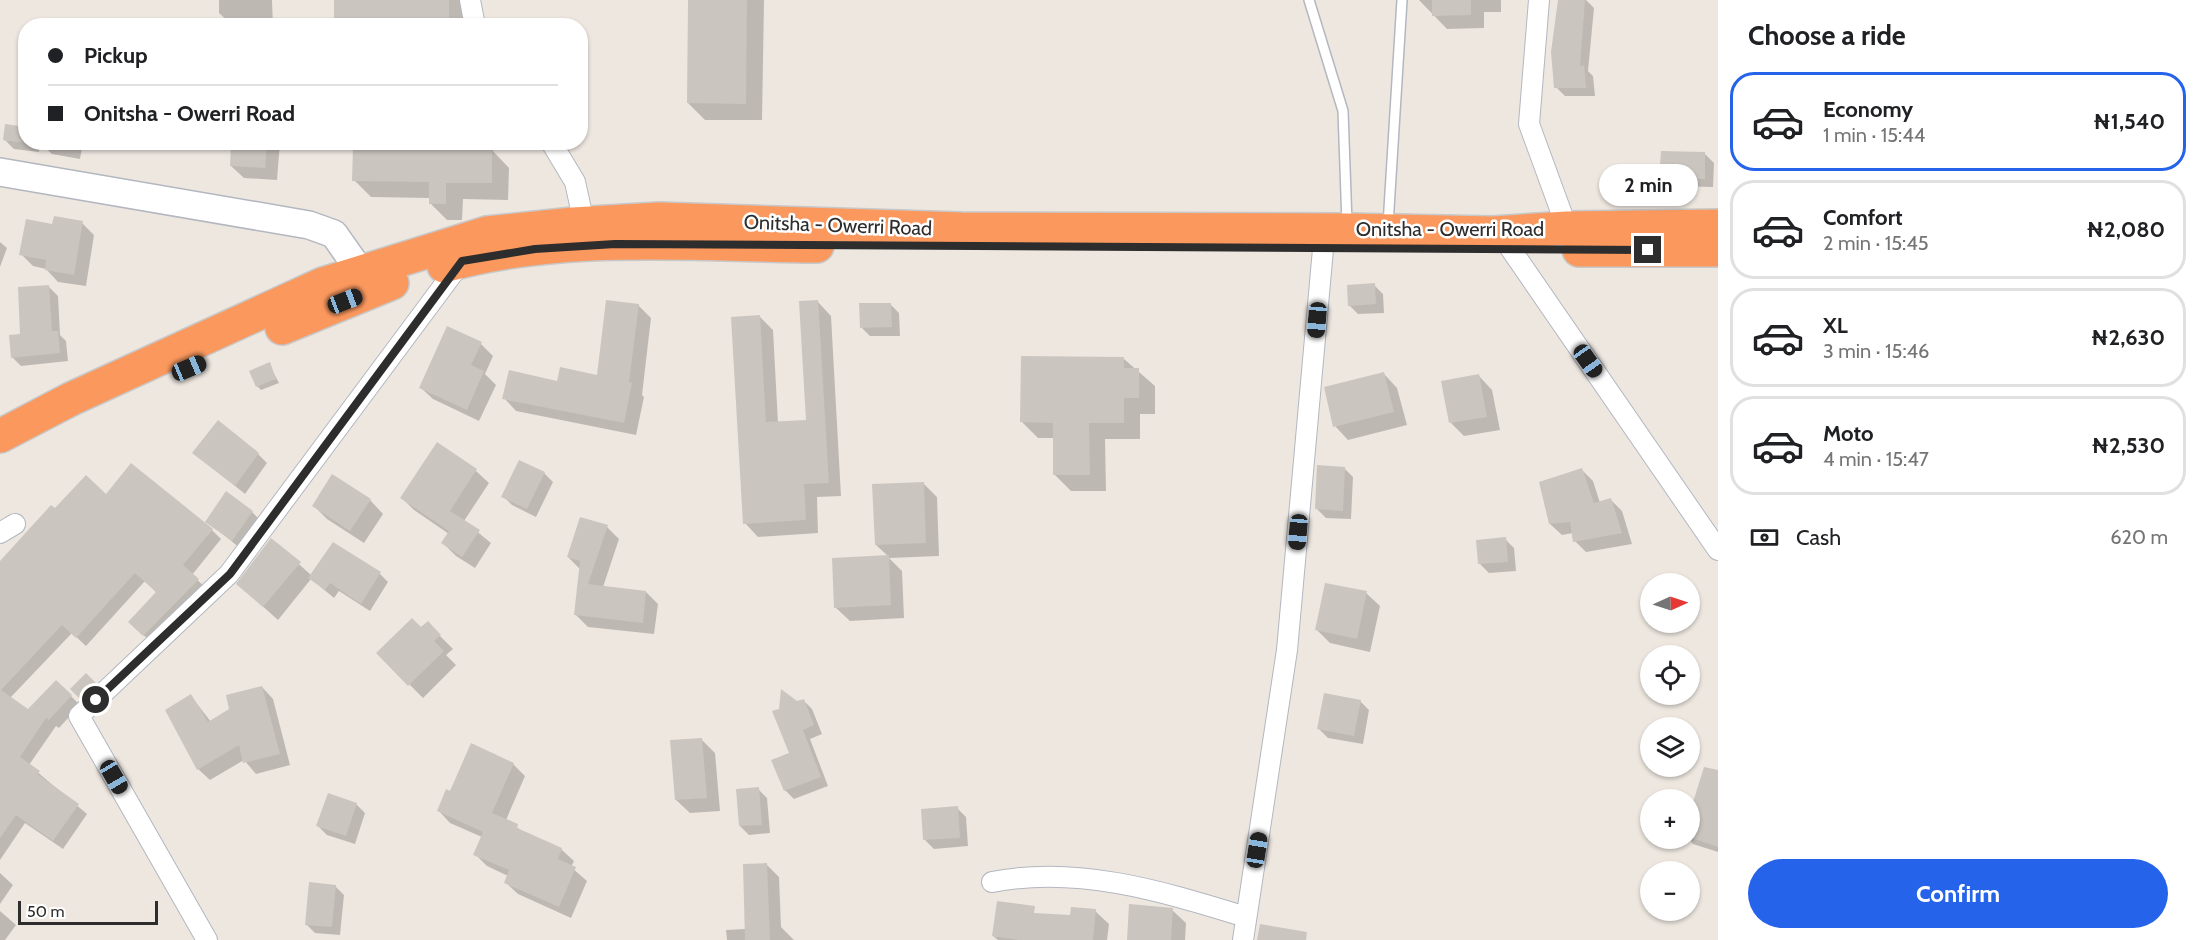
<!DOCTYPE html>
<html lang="en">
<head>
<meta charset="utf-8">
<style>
	body { margin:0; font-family:Cabin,sans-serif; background:#f2f2f2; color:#202124; height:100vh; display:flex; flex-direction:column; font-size:22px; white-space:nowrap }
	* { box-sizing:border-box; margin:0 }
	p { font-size:20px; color:#757577 }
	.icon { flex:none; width:33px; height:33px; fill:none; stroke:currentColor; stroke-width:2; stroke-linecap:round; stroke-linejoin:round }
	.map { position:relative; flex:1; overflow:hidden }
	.sheet { display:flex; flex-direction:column; background:#fff; width:480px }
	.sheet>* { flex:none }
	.guide { position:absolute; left:18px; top:18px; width:570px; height:132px; border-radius:24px; box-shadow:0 2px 4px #0004; display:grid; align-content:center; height:132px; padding:0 30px; background:#fff }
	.needle { width:39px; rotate:87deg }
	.controls { position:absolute; left:1640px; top:573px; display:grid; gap:12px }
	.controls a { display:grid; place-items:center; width:60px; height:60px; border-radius:50%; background:#fff; box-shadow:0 2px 4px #0004; font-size:30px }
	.scale { position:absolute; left:18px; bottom:15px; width:140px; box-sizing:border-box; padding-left:6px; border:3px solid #2d2d2d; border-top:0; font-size:16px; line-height:21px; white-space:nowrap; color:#2d2d2d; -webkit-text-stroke:4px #fff; paint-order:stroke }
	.end { position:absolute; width:27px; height:27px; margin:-14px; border:8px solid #2d2d2d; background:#fff; box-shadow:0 0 0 3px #fff }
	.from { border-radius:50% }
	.bubble { position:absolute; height:42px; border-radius:21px; background:#fff; box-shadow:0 2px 4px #0004; font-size:20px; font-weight:700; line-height:42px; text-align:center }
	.car { position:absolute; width:18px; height:36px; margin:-18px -9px; border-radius:8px; box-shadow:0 0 4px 2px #0007; background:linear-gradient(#222 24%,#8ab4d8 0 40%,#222 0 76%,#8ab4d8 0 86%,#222 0) }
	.guide b { display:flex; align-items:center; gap:21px; height:57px; font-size:22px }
	.guide b+b { border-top:2px solid #e0e0e0 }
	.guide i { width:15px; height:15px; background:#202124 }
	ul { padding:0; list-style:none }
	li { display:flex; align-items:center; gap:18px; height:99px; margin:0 12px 9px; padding:0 18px; border:3px solid #e0e0e0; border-radius:24px }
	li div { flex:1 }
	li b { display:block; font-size:22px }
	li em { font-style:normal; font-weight:700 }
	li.on { border-color:#2563eb }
	li>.icon { width:54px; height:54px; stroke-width:1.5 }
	h2 { padding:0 30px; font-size:27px; line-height:72px }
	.pay { display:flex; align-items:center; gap:15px; height:66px; padding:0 30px; font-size:22px }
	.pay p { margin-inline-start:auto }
	.cta { display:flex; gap:12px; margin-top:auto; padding:12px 30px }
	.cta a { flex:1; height:69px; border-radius:36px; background:#2563eb; color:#fff; font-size:24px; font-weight:700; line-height:69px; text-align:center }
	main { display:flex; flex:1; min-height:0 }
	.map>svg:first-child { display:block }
	.shadow { fill:#0003 }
	.building { fill:#cac5be }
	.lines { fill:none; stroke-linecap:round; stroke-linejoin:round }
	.lane-casing { stroke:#b3b7c0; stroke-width:12 }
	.street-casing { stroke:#b3b7c0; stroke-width:22 }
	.secondary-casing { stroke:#b3b7c0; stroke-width:30 }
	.highway-casing { stroke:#c8c8c8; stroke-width:36 }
	.lane { stroke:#fff; stroke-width:9 }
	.street { stroke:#fff; stroke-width:20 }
	.secondary { stroke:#fff; stroke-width:27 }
	.highway { stroke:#fb985e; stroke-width:33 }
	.route { stroke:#2d2d2d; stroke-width:8 }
	.labels { text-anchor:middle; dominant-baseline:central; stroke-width:5; stroke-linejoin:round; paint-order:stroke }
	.street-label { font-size:20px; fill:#2d2d2d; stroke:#fff }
</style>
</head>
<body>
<main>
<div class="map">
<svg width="1718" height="940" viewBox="0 0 1718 940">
	<rect width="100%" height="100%" fill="#eee7e0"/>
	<path class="shadow" d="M219,0H272L273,26L232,25L219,13Z
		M335,0H466L465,26H337Z
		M689,0H764L762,120H705L688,103Z
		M1419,0H1501V12H1484V28L1447,29Z
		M1559,0H1586L1594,8L1588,71L1593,76L1595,96H1565L1556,87Z
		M5,140L26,142H83L80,159L52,154L40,143L39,152L14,149Z
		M233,142H280L277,180L244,178L231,166Z
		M391,142H441V150H492L509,168L508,200L463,199L462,220H447L430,203V198L371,197L354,180L392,149Z
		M1705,154L1714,163L1713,187L1670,186L1661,177Z
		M82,223L94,235L86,286L58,282L46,269L33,266L21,254L54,226Z
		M0,242L7,248L0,267Z
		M1374,285L1383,294L1384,313L1358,314L1349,305Z
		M49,287L58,296L60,335L66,341L68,361L21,366L12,357Z
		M818,302L831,316L841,496L817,497L818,533L758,537L745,523L760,317L773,330L778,423L808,421Z
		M890,304L899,313L900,336H870L861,327Z
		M638,305L651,318L642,395L644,397L636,435L516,411L504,398L558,383L598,377Z
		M481,344L493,356L485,374L496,385L479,421L433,399L420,387Z
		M1124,359L1155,386V414H1140V439H1105L1106,491H1071L1054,474L1055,438H1038L1022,422Z
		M269,364L279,383L261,390L257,386Z
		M1384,374L1397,388L1407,425L1348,440L1335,426Z
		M1479,376L1492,390L1500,430L1464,436L1451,423Z
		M437,444L476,471L489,483L464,521L491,543L475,568L456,556L443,543L449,534L414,510L402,498Z
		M194,453L258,454L267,463L245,494Z
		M1344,468L1353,477L1351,519L1326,518L1317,509Z
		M1582,470L1593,481L1600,503L1611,500L1622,511L1632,544L1586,552L1575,541L1573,533L1562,535L1550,524Z
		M544,473L553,482L536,517L512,505L503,496Z
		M923,483L937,497L939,556L889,558L902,571L904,618L850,621L836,608L889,557L876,545Z
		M107,496L212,530L221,539L192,575L207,589L153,644L130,622L157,593L145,581L86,646L72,633L10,698L28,711L71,696L80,705L59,728L56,726L29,765L87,814L63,849L25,823L0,860V563L55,511Z
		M370,500L383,514L364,543L327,519L314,506Z
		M252,512L261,521L241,549L207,521Z
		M607,527L619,539L603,587L646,592L658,604L654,634L588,627L576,615L580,569L568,557Z
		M1505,539L1514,548L1516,571L1489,573L1480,564Z
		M272,540L311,575L380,574L388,582L370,611L339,591L334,598L311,579L278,620L238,584Z
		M1366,593L1380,606L1370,652L1330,643L1317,630Z
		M427,623L453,649L446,655L456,665L423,698L378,653Z
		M86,675L104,693L89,707L72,689Z
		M262,687L273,699L290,765L256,774L244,760L210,780L198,769L191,696L211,722Z
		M803,700L812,709L822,734L810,739L828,786L794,799L785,790L797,703Z
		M1360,701L1369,710L1363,744L1328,738L1319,729Z
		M701,739L715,753L720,811L690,813L676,800Z
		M513,764L525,776L506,820L525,833L561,849L574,861L571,867L587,881L571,918L518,894L505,882L508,876L487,866L475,854L482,837L450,823L438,810L451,793Z
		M1718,772V852L1693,844L1688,838L1689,820Z
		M758,789L767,798L770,833L749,835L740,826Z
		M356,804L365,813L355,844L327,835L318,826Z
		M957,808L966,817L968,846L934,849L925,840Z
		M767,865L779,877L781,927L794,940H727L726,930L746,929Z
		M0,873L13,885L0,904Z
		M335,886L344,895L340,935L315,933L306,924Z
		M1172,910L1186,923L1185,940H1128Z
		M0,911L16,925L5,940H0Z
		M1095,911L1109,924L1107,940H1048L1072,917Z
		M993,936L1029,940H998Z"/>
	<path class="building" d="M334,0H449V26L334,24Z
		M688,0H747L746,104L687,103Z
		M1432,0H1471V15L1432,16Z
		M1558,0H1585L1580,66L1584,65L1586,88H1554L1551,52Z
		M5,124L26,127V143L3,140Z
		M231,142H267L265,168L230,166Z
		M353,147L492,149V183H446V204H429V182L352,181Z
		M1661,151L1705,152V179L1659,178Z
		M54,216L83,221L74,275L45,270L46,260L19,255L26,219L52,224Z
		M1375,283L1376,304L1348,306L1347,285Z
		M49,285L52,331H58L60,353L11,358L9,335L20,334L18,287Z
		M606,300L639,304L629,382L632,383L624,423L502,399L509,370L557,381L560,367L597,375Z
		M818,300L829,483L804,484L806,520L743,524L731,317L760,315L766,422L806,420L799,301Z
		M859,303H891L892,327L860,328Z
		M447,326L482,342L471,365L484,371L467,410L419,388Z
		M1021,356L1124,357V368H1139V398H1124V423H1089L1090,475H1053V423L1020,422Z
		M270,362L276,379L256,387L249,371Z
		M1384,372L1394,412L1333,427L1324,387Z
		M1479,374L1487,417L1449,423L1441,381Z
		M218,420L259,453L235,486L192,453Z
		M437,442L477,469L450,511L480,530L462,557L441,543L449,531L400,498Z
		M519,460L545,472L527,509L501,497Z
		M131,463L213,529L183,565L199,579L143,636L128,622L156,592L135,573L76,638L62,625L1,690L28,709L56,680L72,695L49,720L46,718L20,757L40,771L37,774L79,804L53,841L16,815L0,838V561L51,505L55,508L86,475L106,494Z
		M1317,465L1345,467L1343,511L1315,509Z
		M1582,468L1594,503L1611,498L1622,533L1573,542L1570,522L1549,524L1539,482Z
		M332,474L371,499L350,531L312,506Z
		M924,482L926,543L875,545L872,484Z
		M226,491L253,511L232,541L205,522Z
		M580,517L608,525L588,584L646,591L643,623L574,615L580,561L567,557Z
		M1506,537L1508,562L1478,564L1476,540Z
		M271,538L301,562L263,607L236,584Z
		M333,542L381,572L361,604L330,583L325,590L308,578Z
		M889,555L891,605L834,608L832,558Z
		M1325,583L1367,591L1357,639L1315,630Z
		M412,618L421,627L428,621L441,635L434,641L444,651L408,686L376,653Z
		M86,673L96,683L80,699L70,689Z
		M262,686L280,754L243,763L239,745L197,770L165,710L191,694L208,722L229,709L226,695Z
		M781,689L797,701L804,699L814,725L803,730L821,777L784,791L771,760L789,753L772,711L779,709Z
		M1324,693L1361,700L1354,736L1317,729Z
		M702,738L707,798L675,800L670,740Z
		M471,743L514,763L492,813L518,824L517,828L562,848L558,859L576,867L559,907L504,883L509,870L473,855L483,832L437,811L446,789L450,791Z
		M1704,767L1718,770V847L1689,837V815Z
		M759,787L762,825L739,826L736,789Z
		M328,793L357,803L346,836L316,826Z
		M958,806L960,838L923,840L921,809Z
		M767,863L770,940H745L743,864Z
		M309,882L336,885L332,927L305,925Z
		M997,901L1035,906L1034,913L1070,915L1071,907L1096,909L1093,940H1019L992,936Z
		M1129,904L1173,908L1171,940H1127Z
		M1260,924L1307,932L1306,940H1257Z"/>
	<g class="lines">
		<defs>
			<path id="lane" d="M1309,0L1343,111L1347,224
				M1388,225L1402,0"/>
			<path id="street" d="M470,0L475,26
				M1539,0L1529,124L1567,228
				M551,142L575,182L584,223
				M1510,248L1718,550
				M0,533L15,524
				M992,882C1079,865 1164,892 1246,917
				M207,940L79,716L229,574L462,261
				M1243,940L1287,650L1323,249"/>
			<path id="secondary" d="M0,172L309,225L334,234L360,271"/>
			<path id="highway" d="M1579,250H1718
				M444,266C563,232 694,245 817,246
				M282,328L392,283
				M0,436L71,399L323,284L487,233L573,224L659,219L961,229L1347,230L1493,233L1567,228L1718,226"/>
		</defs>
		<use href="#lane" class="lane-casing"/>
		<use href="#street" class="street-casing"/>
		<use href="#secondary" class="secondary-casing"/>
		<use href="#highway" class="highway-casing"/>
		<use href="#lane" class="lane"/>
		<use href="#street" class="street"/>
		<use href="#secondary" class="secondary"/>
		<use href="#highway" class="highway"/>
	</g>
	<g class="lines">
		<path class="route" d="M96,700L230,574L462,261L535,249L615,244L1648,250"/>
	</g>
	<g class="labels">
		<g class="street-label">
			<text transform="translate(838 225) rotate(2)">Onitsha - Owerri Road</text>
			<text x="1450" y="229">Onitsha - Owerri Road</text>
		</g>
	</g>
</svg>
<div class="controls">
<a><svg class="needle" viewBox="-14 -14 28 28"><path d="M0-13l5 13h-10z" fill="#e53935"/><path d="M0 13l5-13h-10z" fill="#757577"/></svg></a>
<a><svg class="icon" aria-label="locate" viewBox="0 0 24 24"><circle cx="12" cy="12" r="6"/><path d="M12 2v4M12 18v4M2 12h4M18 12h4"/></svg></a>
<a><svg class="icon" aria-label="layers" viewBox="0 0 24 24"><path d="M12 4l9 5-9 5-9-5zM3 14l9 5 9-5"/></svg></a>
<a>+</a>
<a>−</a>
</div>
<div class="scale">50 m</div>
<i class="end from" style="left:96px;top:700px"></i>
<i class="end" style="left:1648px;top:250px"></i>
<div class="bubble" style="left:1599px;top:164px;width:99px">2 min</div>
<i class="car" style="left:345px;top:301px;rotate:69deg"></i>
<i class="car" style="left:1317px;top:320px;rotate:185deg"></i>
<i class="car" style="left:1588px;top:361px;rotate:145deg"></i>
<i class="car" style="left:189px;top:368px;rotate:67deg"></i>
<i class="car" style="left:1298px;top:532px;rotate:185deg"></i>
<i class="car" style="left:114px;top:777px;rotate:150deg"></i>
<i class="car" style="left:1257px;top:850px;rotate:9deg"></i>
<div class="guide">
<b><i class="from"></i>Pickup</b>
<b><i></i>Onitsha - Owerri Road</b>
</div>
</div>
<section class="sheet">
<h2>Choose a ride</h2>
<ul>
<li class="on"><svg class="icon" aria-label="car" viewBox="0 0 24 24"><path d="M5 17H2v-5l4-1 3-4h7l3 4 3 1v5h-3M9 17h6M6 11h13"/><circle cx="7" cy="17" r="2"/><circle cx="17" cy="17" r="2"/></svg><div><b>Economy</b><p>1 min · 15:44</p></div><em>₦1,540</em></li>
<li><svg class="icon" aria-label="car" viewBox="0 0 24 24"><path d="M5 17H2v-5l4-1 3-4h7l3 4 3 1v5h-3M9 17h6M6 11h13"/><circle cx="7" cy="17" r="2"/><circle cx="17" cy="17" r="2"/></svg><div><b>Comfort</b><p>2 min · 15:45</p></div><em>₦2,080</em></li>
<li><svg class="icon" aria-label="car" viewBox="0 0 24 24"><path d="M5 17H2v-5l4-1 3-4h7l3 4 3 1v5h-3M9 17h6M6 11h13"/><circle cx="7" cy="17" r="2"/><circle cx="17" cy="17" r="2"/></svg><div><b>XL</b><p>3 min · 15:46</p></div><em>₦2,630</em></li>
<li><svg class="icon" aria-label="car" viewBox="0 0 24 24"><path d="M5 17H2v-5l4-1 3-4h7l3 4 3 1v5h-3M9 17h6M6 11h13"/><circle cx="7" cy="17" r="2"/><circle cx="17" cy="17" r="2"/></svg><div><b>Moto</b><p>4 min · 15:47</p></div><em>₦2,530</em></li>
</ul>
<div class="pay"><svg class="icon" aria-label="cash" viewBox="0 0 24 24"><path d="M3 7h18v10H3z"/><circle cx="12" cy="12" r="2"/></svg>Cash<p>620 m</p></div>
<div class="cta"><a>Confirm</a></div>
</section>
</main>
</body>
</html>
